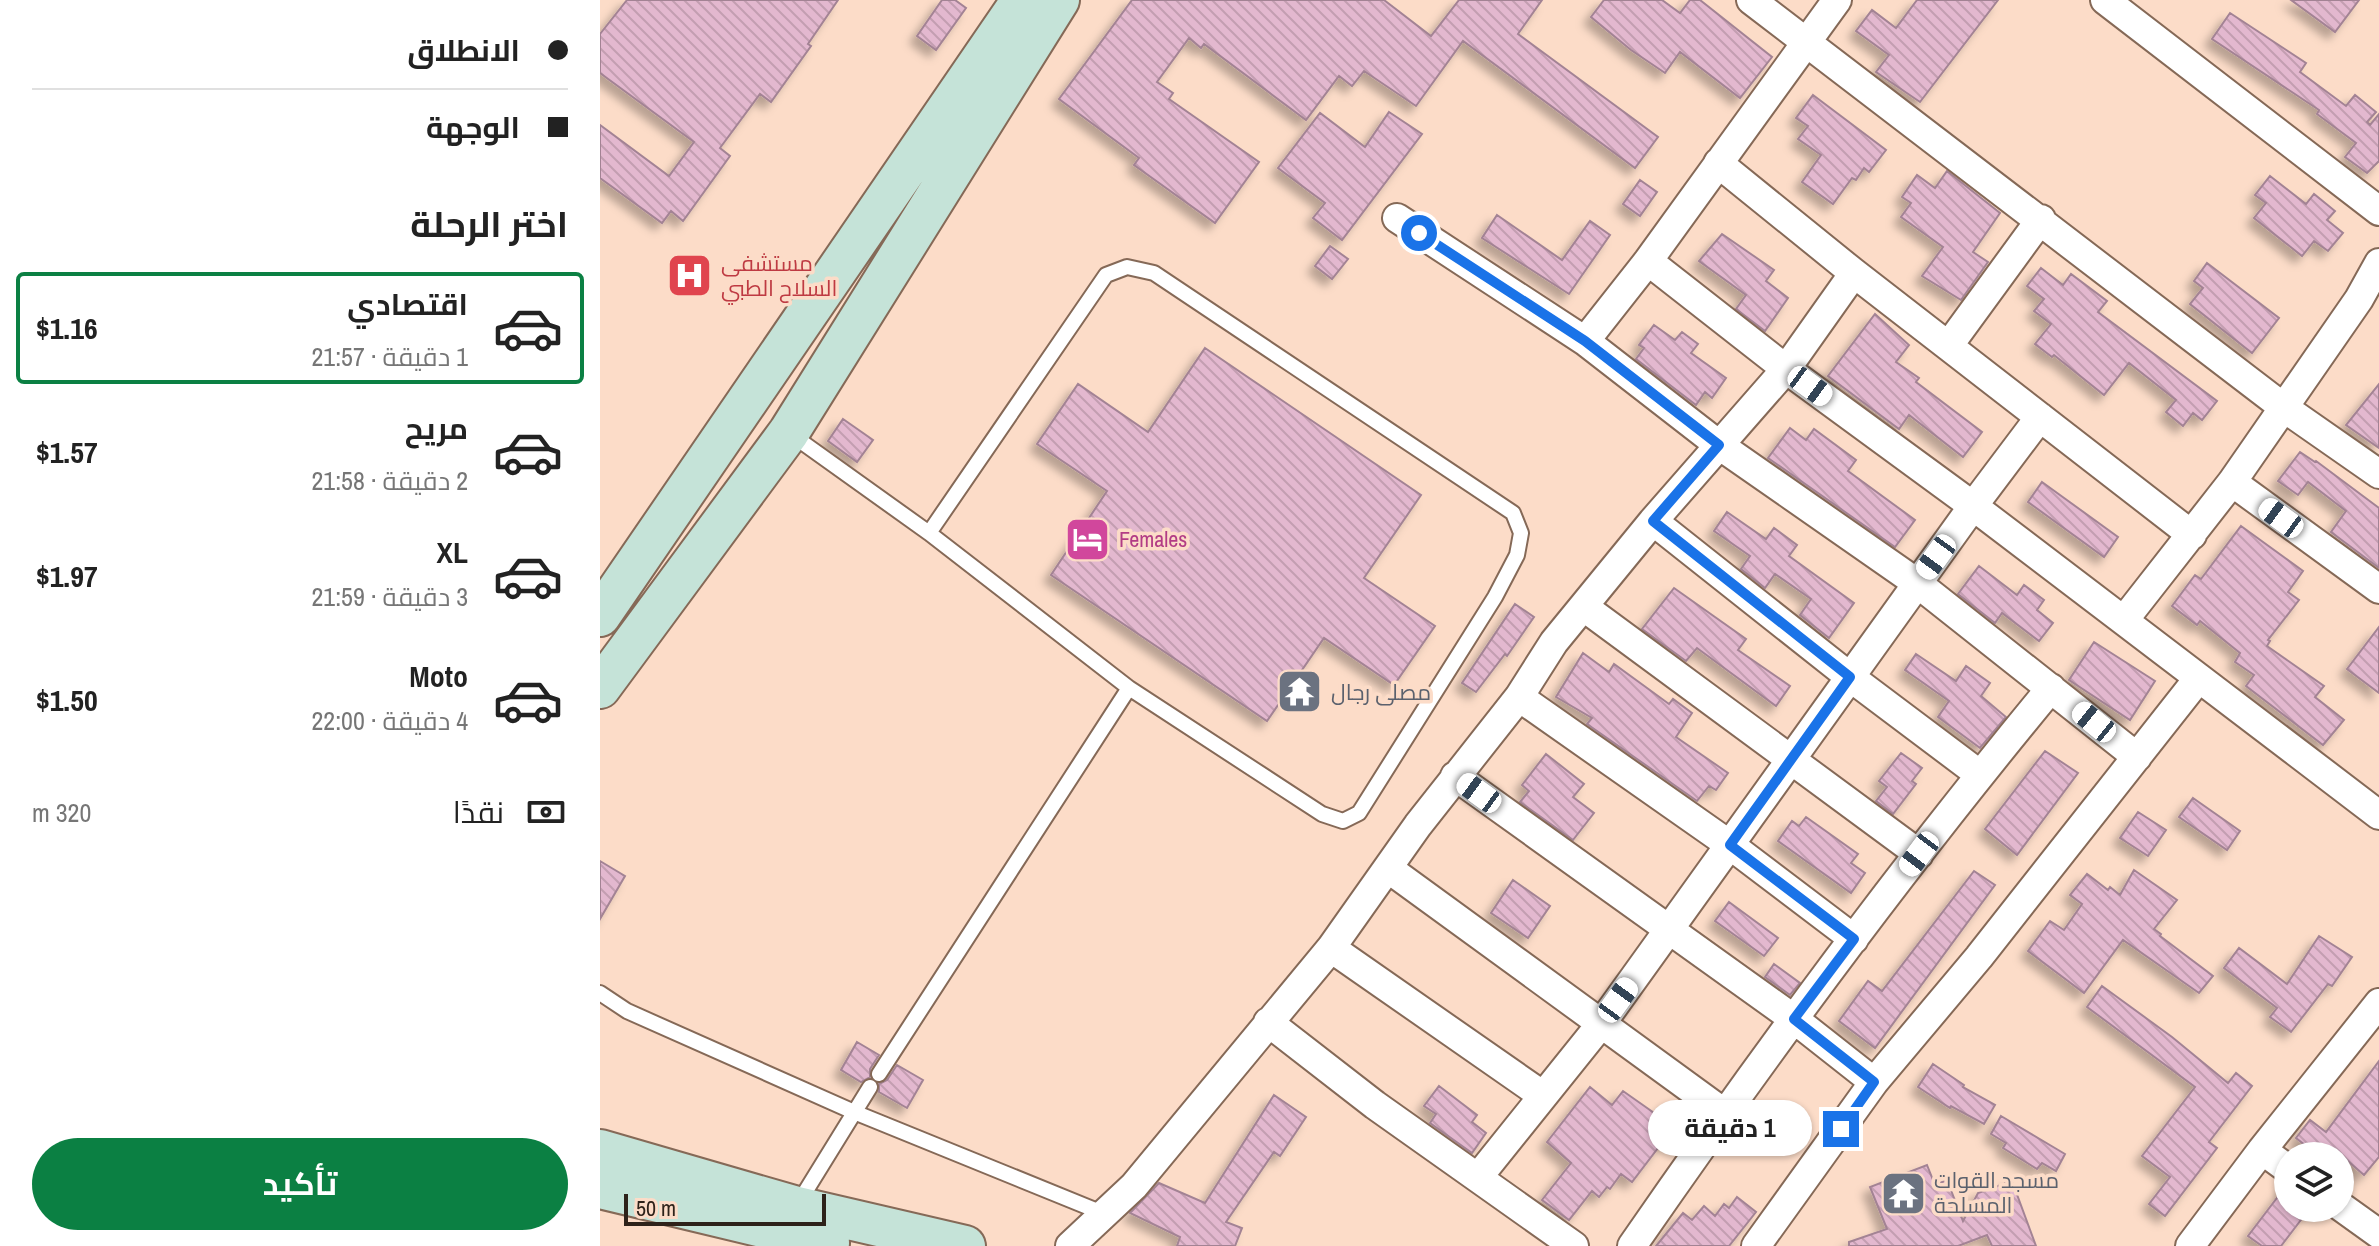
<!DOCTYPE html>
<html lang="ar">
<head>
<meta charset="utf-8">
<style>
	body { margin:0; font-family:"Archivo Narrow",Cairo,sans-serif; background:#f6f6f6; color:#222; direction:rtl; height:100vh; display:flex; flex-direction:column; font-size:30px; white-space:nowrap }
	* { box-sizing:border-box; margin:0 }
	p { font-size:26px; color:#767676 }
	.icon { flex:none; width:44px; height:44px; fill:none; stroke:currentColor; stroke-width:2; stroke-linecap:round; stroke-linejoin:round }
	.map { position:relative; flex:1; overflow:hidden; direction:ltr }
	.drawer { display:flex; flex-direction:column; background:#fff; width:600px }
	.drawer>* { flex:none }
	.guide { display:grid; align-content:center; height:176px; padding:0 32px; background:#fff }
	.buttons { position:absolute; left:1674px; top:1142px; display:grid; gap:16px }
	.buttons a { display:grid; place-items:center; width:80px; height:80px; border-radius:50%; background:#fff; box-shadow:0 2px 6px #0004; font-size:40px }
	.scale { position:absolute; left:24px; bottom:20px; width:202px; box-sizing:border-box; padding-left:8px; border:4px solid #2e221a; border-top:0; font-size:22px; line-height:28px; white-space:nowrap; color:#2e221a; -webkit-text-stroke:6px #fcdcc8; paint-order:stroke }
	.end { position:absolute; width:36px; height:36px; margin:-18px; border:10px solid #1a73e8; background:#fff; box-shadow:0 0 0 4px #fff }
	.from { border-radius:50% }
	.bubble { position:absolute; height:56px; border-radius:28px; background:#fff; box-shadow:0 2px 6px #0004; font-size:26px; font-weight:700; line-height:56px; text-align:center; direction:rtl }
	.car { position:absolute; width:24px; height:48px; margin:-24px -12px; border-radius:10px; box-shadow:0 0 6px 2px #0007; background:linear-gradient(#fff 24%,#345 0 40%,#fff 0 76%,#345 0 86%,#fff 0) }
	.guide b { display:flex; align-items:center; gap:28px; height:76px; font-size:30px }
	.guide b+b { border-top:2px solid #e0e0e0 }
	.guide i { width:20px; height:20px; background:#222 }
	ul { padding:0; list-style:none }
	li { display:flex; align-items:center; gap:24px; height:112px; margin:0 16px 12px; padding:0 16px; border:4px solid transparent; border-radius:8px }
	li div { flex:1 }
	li b { display:block; font-size:30px }
	li em { font-style:normal; font-weight:700 }
	li.active { border-color:#0b8043 }
	li>.icon { width:72px; height:72px; stroke-width:1.5 }
	h2 { padding:0 32px; font-size:36px; line-height:96px }
	.pay { display:flex; align-items:center; gap:20px; height:88px; padding:0 32px; font-size:30px }
	.pay p { margin-inline-start:auto }
	.button { display:flex; gap:16px; margin-top:auto; padding:16px 32px }
	.button a { flex:1; height:92px; border-radius:48px; background:#0b8043; color:#fff; font-size:32px; font-weight:700; line-height:92px; text-align:center }
	main { display:flex; flex:1; min-height:0 }
	.map>svg:first-child { display:block }
	.building { fill:url(#building-back-hatch); stroke:#a38394; stroke-width:2; filter:url(#shadow) }
	.lines { fill:none; stroke-linecap:round; stroke-linejoin:round }
	.lane-casing { stroke:#856957; stroke-width:18 }
	.street-casing { stroke:#856957; stroke-width:32 }
	.secondary-casing { stroke:#856957; stroke-width:44 }
	.lane { stroke:#fff; stroke-width:14 }
	.street { stroke:#fff; stroke-width:28 }
	.secondary { stroke:#c5e3d8; stroke-width:40 }
	.route { stroke:#1a73e8; stroke-width:10 }
	.labels { text-anchor:middle; dominant-baseline:central; stroke-width:7; stroke-linejoin:round; paint-order:stroke }
	.health-label { font-size:22px; fill:#be3a42; stroke:#fcdcc8; text-anchor:start }
	.hotel-label { font-size:22px; fill:#b23c85; stroke:#fcdcc8; text-anchor:start }
	.worship-label { font-size:22px; fill:#5b616d; stroke:#fcdcc8; text-anchor:start }
</style>
</head>
<body>
<main>
<div class="map">
<svg width="1779" height="1246" viewBox="0 0 1779 1246">
	<defs>
		<pattern id="building-back-hatch" width="6" height="6" patternUnits="userSpaceOnUse" patternTransform="scale(2)"><rect width="6" height="6" fill="#e3b8cf"/><path d="M-1 5l2 2M0 0l6 6M5-1l2 2" fill="none" stroke="#c39eb1"/></pattern>
		<filter id="shadow"><feDropShadow dx="-7" dy="7" stdDeviation="4" flood-color="#0004"/></filter>
	</defs>
	<rect width="100%" height="100%" fill="#fcdcc8"/>
	<path class="building" d="M27,0H238L208,44L211,46L171,102L160,94L120,148L130,156L83,221L71,211L62,223L0,178V125L69,176L94,142L0,73V34Z
		M342,0H355L366,8L336,50L317,36Z
		M532,0H784L831,36L859,0H942L918,34L1058,137L1035,168L863,41L816,106L764,71L752,86L739,76L706,120L604,44L601,48L589,38L557,82L573,93L569,99L659,162L615,223L534,165L539,158L459,99Z
		M1004,0H1062L1080,13L1090,0H1100L1172,57L1140,98L1080,52L1065,73L1031,50L991,17Z
		M1317,0H1398L1320,102L1276,72L1289,55L1256,31L1272,10L1296,28Z
		M1691,0H1759L1735,32Z
		M1630,13L1706,63L1700,72L1746,106L1755,95L1776,112L1767,122L1770,125L1779,114V161L1767,173L1745,157L1756,143L1717,114L1719,110L1612,39Z
		M1213,95L1286,150L1269,172L1264,168L1256,180L1252,178L1233,204L1202,182L1221,155L1198,139L1208,126L1196,118Z
		M789,112L822,134L742,240L713,218L725,203L678,168L720,113L765,147Z
		M1347,171L1400,213L1373,252L1388,262L1361,300L1322,276L1343,247L1301,217L1311,203L1302,197L1317,175L1335,188Z
		M1670,176L1706,204L1714,194L1735,211L1727,220L1743,233L1728,251L1714,241L1702,256L1654,218L1666,203L1655,195Z
		M1040,180L1057,192L1040,216L1023,204Z
		M897,215L962,260L990,221L1010,235L969,294L882,238Z
		M1122,234L1174,270L1166,281L1188,298L1165,331L1136,309L1146,295L1099,261Z
		M730,246L748,259L732,279L715,266Z
		M1607,263L1679,318L1652,353L1590,304L1603,288L1594,281Z
		M1441,268L1463,285L1471,274L1507,301L1498,312L1617,401L1602,420L1593,413L1583,426L1566,412L1576,400L1529,363L1504,395L1454,355L1452,357L1435,344L1451,324L1434,311L1444,299L1427,286Z
		M1275,314L1309,345L1296,362L1319,378L1316,382L1382,432L1363,457L1309,415L1299,429L1228,376Z
		M1054,325L1075,340L1082,332L1098,344L1091,353L1126,378L1112,398L1105,392L1096,405L1036,359L1044,348L1039,345Z
		M605,348L821,495L764,578L835,626L794,685L724,638L667,721L451,575L507,491L437,444L478,384L548,432Z
		M1779,384V448L1746,425Z
		M243,419L273,440L257,462L228,441Z
		M1190,428L1206,440L1214,429L1256,460L1248,471L1315,520L1295,547L1168,458Z
		M1700,452L1715,462L1716,461L1779,508V568L1731,532L1746,511L1708,482L1698,495L1678,481Z
		M1442,482L1518,537L1504,557L1428,502Z
		M1127,512L1166,539L1174,528L1197,545L1189,556L1254,603L1229,638L1200,615L1211,599L1175,574L1165,588L1141,569L1150,556L1114,531Z
		M1641,526L1703,571L1688,592L1699,600L1668,640L1670,641L1667,646L1724,686L1715,697L1744,720L1723,745L1646,686L1654,675L1635,662L1640,653L1600,621L1597,625L1572,606L1595,575L1601,579Z
		M1379,566L1417,595L1424,585L1444,600L1437,610L1453,623L1439,641L1402,613L1395,623L1358,594Z
		M1074,588L1146,639L1138,650L1190,686L1176,706L1097,648L1086,661L1042,629Z
		M915,604L934,617L907,656L905,654L876,692L862,683Z
		M1779,627V693L1747,669Z
		M1494,642L1555,681L1530,720L1469,680Z
		M983,653L1009,672L1014,664L1069,704L1073,699L1092,713L1076,737L1128,773L1116,790L1109,786L1097,801L987,724L992,718L956,697Z
		M1316,654L1356,681L1366,666L1390,683L1381,696L1406,717L1380,748L1338,717L1349,701L1305,670Z
		M1445,751L1478,773L1417,855L1385,829Z
		M1301,753L1322,768L1312,781L1316,784L1293,814L1276,801L1287,787L1279,781Z
		M946,754L984,784L973,797L994,813L973,840L920,802L929,791L922,785Z
		M1593,798L1640,831L1627,850L1579,817Z
		M1538,812L1566,830L1548,856L1520,838Z
		M1206,817L1258,854L1251,863L1265,873L1251,893L1178,841L1192,821L1199,826Z
		M0,861L25,876L0,919Z
		M1534,870L1577,900L1554,929L1561,934L1560,936L1613,976L1599,993L1523,940L1484,993L1428,951L1450,921L1464,930L1482,904L1470,895L1487,874L1508,890L1510,887L1520,895Z
		M1374,871L1395,885L1275,1048L1239,1021L1268,981L1282,991Z
		M913,880L950,906L928,938L891,913Z
		M1129,902L1178,938L1164,956L1115,921Z
		M1719,936L1752,957L1732,986L1728,984L1691,1032L1670,1017L1677,1008L1624,968L1639,948L1687,984Z
		M1174,964L1200,983L1190,995L1165,977Z
		M1502,986L1572,1037L1628,1083L1636,1073L1652,1086L1609,1142L1617,1148L1565,1216L1549,1204L1570,1177L1542,1156L1595,1087L1487,1007Z
		M257,1042L279,1055L270,1069V1077L261,1082L241,1070Z
		M1779,1061V1157L1764,1175L1742,1156H1719L1696,1138L1710,1120L1726,1132Z
		M1333,1064L1364,1085L1363,1087L1395,1105L1384,1124L1351,1106L1350,1108L1318,1087Z
		M297,1065L323,1080L307,1108L279,1092V1084L287,1080Z
		M839,1086L877,1115L872,1122L886,1133L872,1153L830,1123L836,1114L824,1106Z
		M990,1087L1012,1105L1023,1091L1074,1127L1032,1182L1021,1174L1010,1189L1007,1187L999,1197L992,1191L969,1220L942,1200L971,1163L947,1142Z
		M674,1095L706,1117L680,1156L674,1152L626,1222L642,1228L635,1246H577L580,1237L530,1213L559,1183L605,1203Z
		M1401,1116L1465,1154L1456,1171L1442,1163L1437,1169L1403,1148L1406,1143L1391,1134Z
		M1327,1165L1335,1185L1347,1180L1363,1221L1378,1193L1412,1181L1436,1246H1392L1387,1235L1358,1246H1249V1242L1287,1229L1270,1187Z
		M1686,1186H1688V1208H1710L1681,1246H1662L1648,1236Z
		M1137,1197L1156,1212L1129,1246H1056L1083,1213L1092,1220L1104,1206L1115,1216L1124,1204L1129,1208Z"/>
	<g class="lines">
		<defs>
			<path id="lane" d="M192,435L329,533L506,275L527,267L554,273L913,513L921,533L917,555L895,597L759,813L743,821L722,814L529,688L279,1074
				M329,533L529,688
				M0,993L27,1011L254,1112L505,1214
				M199,1202L270,1087"/>
			<path id="street" d="M1151,0L1683,407L1779,474
				M1505,0L1779,211
				M1118,163L1254,273L1592,535
				M797,218L985,341L1119,445L1317,583L1537,757
				M1048,261L1186,369L1373,506L1779,815
				M985,341L1048,261L1237,0
				M1349,345L1441,219
				M1632,482L1779,589
				M1053,521L1250,677L1379,774
				M984,607L1319,854
				M1524,620L1632,482L1759,299L1779,263
				M919,697L1130,845L1254,939
				M855,776L1194,1019L1274,1082
				M789,869L1124,1113
				M731,948L942,1095
				M668,1022L775,1105L974,1246
				M1662,1150L1688,1169
				M879,1176L1001,1024L1373,506L1440,417
				M1740,1206L1779,1234
				M470,1246L534,1186L731,948L818,825L919,697L954,642L1053,521L1186,369L1254,273
				M1032,1246C1164,1055 1303,867 1451,688
				M1156,1246L1274,1082L1379,957L1598,679
				M1590,1246L1662,1150L1779,1003"/>
			<path id="secondary" d="M0,616L422,0
				M0,688L189,432L459,0
				M0,1150L197,1207L365,1246
				M0,1188L229,1243"/>
		</defs>
		<use href="#lane" class="lane-casing"/>
		<use href="#street" class="street-casing"/>
		<use href="#secondary" class="secondary-casing"/>
		<use href="#lane" class="lane"/>
		<use href="#street" class="street"/>
		<use href="#secondary" class="secondary"/>
	</g>
	<g class="lines">
		<path class="route" d="M819,233L985,341L1119,445L1053,521L1250,677L1130,845L1254,939L1194,1019L1274,1082L1241,1129"/>
	</g>
	<defs>
		<symbol id="hospital-square" viewBox="-11 -11 22 22"><rect x="-9" y="-9" width="18" height="18" rx="4" fill="#e0444e" stroke="#fcdcc8"/><path d="M-5-5h3v3.5h4V-5h3V5h-3V1.5h-4V5h-3Z" fill="#fff"/></symbol>
		<symbol id="hotel-square" viewBox="-11 -11 22 22"><rect x="-9" y="-9" width="18" height="18" rx="4" fill="#d1479c" stroke="#fcdcc8"/><path d="M-6-4.5h1.5V1H6V5H4.5V3h-9V5H-6ZM-4 0a1.8 1.8 0 1 1 3.6 0ZM.5 0V-2.5h3Q6-2.5 6 0Z" fill="#fff"/></symbol>
		<symbol id="temple-square" viewBox="-11 -11 22 22"><rect x="-9" y="-9" width="18" height="18" rx="4" fill="#6b7280" stroke="#fcdcc8"/><path d="M0-6L5-2H3V0L6.5 2.5H4V6H1.5V3h-3V6H-4V2.5H-6.5L-3 0V-2H-5Z" fill="#fff"/></symbol>
	</defs>
	<g fill-rule="evenodd">
		<use href="#hospital-square" x="64" y="250" width="51" height="51"/>
		<use href="#hotel-square" x="462" y="514" width="51" height="51"/>
		<use href="#temple-square" x="674" y="666" width="51" height="51"/>
		<use href="#temple-square" x="1278" y="1168" width="51" height="51"/>
	</g>
	<g class="labels">
		<g class="health-label">
			<text x="121" y="263">مستشفى<tspan x="121" dy="25">السلاح الطبي</tspan></text>
		</g>
		<g class="hotel-label">
			<text x="519" y="539">Females</text>
		</g>
		<g class="worship-label">
			<text x="731" y="692">مصلى رجال</text>
			<text x="1334" y="1180">مسجد القوات<tspan x="1334" dy="25">المسلحة</tspan></text>
		</g>
	</g>
</svg>
<div class="buttons">
<a><svg class="icon" aria-label="layers" viewBox="0 0 24 24"><path d="M12 4l9 5-9 5-9-5zM3 14l9 5 9-5"/></svg></a>
</div>
<div class="scale">50 m</div>
<i class="end from" style="left:819px;top:233px"></i>
<i class="end" style="left:1241px;top:1129px"></i>
<div class="bubble" style="left:1048px;top:1100px;width:164px">1 دقيقة</div>
<i class="car" style="left:1210px;top:386px;rotate:126deg"></i>
<i class="car" style="left:1681px;top:518px;rotate:306deg"></i>
<i class="car" style="left:1336px;top:557px;rotate:216deg"></i>
<i class="car" style="left:1494px;top:722px;rotate:309deg"></i>
<i class="car" style="left:879px;top:793px;rotate:306deg"></i>
<i class="car" style="left:1319px;top:854px;rotate:217deg"></i>
<i class="car" style="left:1018px;top:1000px;rotate:36deg"></i>
</div>
<section class="drawer">
<div class="guide">
<b><i class="from"></i>الانطلاق</b>
<b><i></i>الوجهة</b>
</div>
<h2>اختر الرحلة</h2>
<ul>
<li class="active"><svg class="icon" aria-label="car" viewBox="0 0 24 24"><path d="M5 17H2v-5l4-1 3-4h7l3 4 3 1v5h-3M9 17h6M6 11h13"/><circle cx="7" cy="17" r="2"/><circle cx="17" cy="17" r="2"/></svg><div><b>اقتصادي</b><p>1 دقيقة · 21:57</p></div><em>$1.16</em></li>
<li><svg class="icon" aria-label="car" viewBox="0 0 24 24"><path d="M5 17H2v-5l4-1 3-4h7l3 4 3 1v5h-3M9 17h6M6 11h13"/><circle cx="7" cy="17" r="2"/><circle cx="17" cy="17" r="2"/></svg><div><b>مريح</b><p>2 دقيقة · 21:58</p></div><em>$1.57</em></li>
<li><svg class="icon" aria-label="car" viewBox="0 0 24 24"><path d="M5 17H2v-5l4-1 3-4h7l3 4 3 1v5h-3M9 17h6M6 11h13"/><circle cx="7" cy="17" r="2"/><circle cx="17" cy="17" r="2"/></svg><div><b>XL</b><p>3 دقيقة · 21:59</p></div><em>$1.97</em></li>
<li><svg class="icon" aria-label="car" viewBox="0 0 24 24"><path d="M5 17H2v-5l4-1 3-4h7l3 4 3 1v5h-3M9 17h6M6 11h13"/><circle cx="7" cy="17" r="2"/><circle cx="17" cy="17" r="2"/></svg><div><b>Moto</b><p>4 دقيقة · 22:00</p></div><em>$1.50</em></li>
</ul>
<div class="pay"><svg class="icon" aria-label="cash" viewBox="0 0 24 24"><path d="M3 7h18v10H3z"/><circle cx="12" cy="12" r="2"/></svg>نقدًا<p>320 m</p></div>
<div class="button"><a>تأكيد</a></div>
</section>
</main>
</body>
</html>
